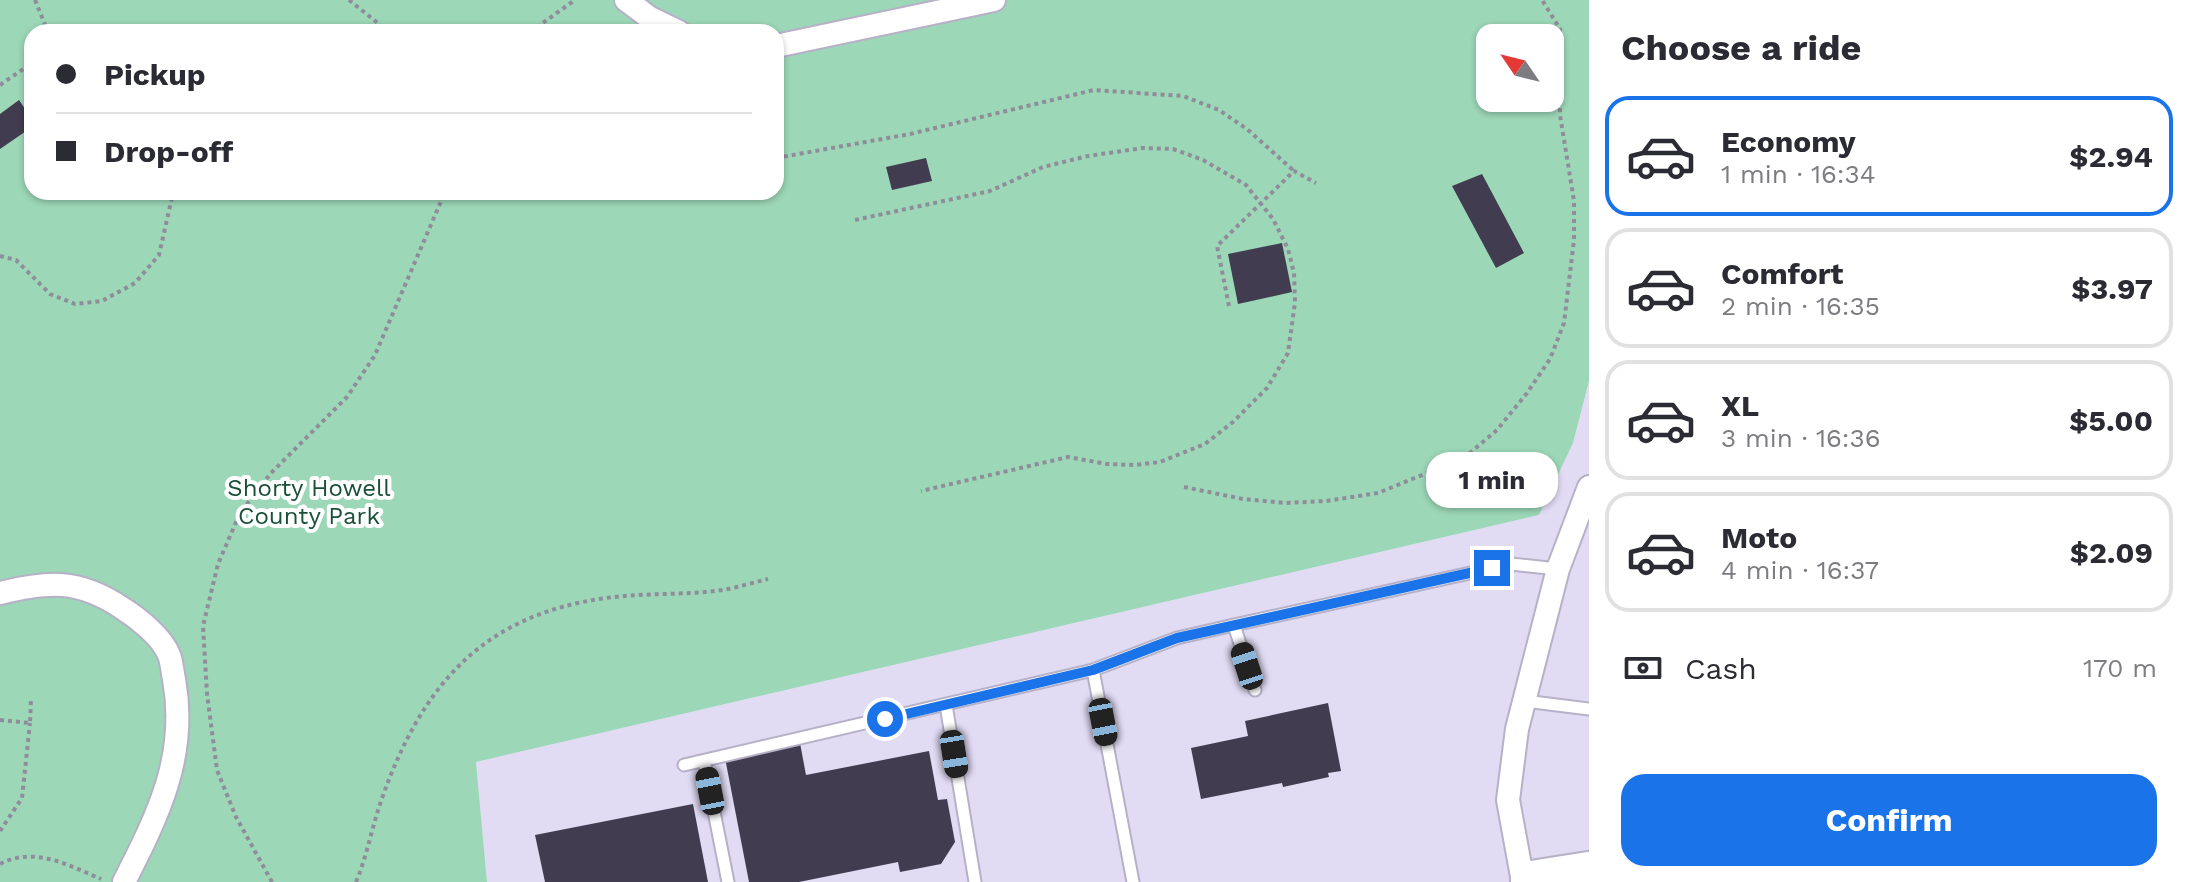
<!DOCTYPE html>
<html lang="en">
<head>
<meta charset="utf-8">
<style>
	body { margin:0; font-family:"Work Sans",sans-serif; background:#f2f2f3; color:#2b2b33; height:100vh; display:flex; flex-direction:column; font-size:30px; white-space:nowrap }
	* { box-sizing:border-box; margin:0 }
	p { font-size:26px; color:#7c7c81 }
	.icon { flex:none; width:44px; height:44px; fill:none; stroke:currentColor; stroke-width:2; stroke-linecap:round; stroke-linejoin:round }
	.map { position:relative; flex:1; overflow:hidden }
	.details { display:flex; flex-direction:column; background:#fff; width:600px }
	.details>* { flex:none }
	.guide { position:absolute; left:24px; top:24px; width:760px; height:176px; border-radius:24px; box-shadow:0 2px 6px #0004; display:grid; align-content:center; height:176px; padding:0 32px; background:#fff }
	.needle { width:52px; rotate:305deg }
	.tools { position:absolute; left:1476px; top:24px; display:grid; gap:16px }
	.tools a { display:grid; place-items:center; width:88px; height:88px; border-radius:16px; background:#fff; box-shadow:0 2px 6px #0004; font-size:40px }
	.end { position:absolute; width:36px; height:36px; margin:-18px; border:10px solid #1a73e8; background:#fff; box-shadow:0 0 0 4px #fff }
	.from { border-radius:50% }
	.bubble { position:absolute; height:56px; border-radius:24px; background:#fff; box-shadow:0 2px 6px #0004; font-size:26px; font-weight:700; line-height:56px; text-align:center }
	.car { position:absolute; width:24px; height:48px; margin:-24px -12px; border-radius:10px; box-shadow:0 0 6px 2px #0007; background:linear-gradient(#222 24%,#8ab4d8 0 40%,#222 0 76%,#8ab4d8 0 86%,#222 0) }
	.guide b { display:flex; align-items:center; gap:28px; height:76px; font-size:30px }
	.guide b+b { border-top:2px solid #e1e1e2 }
	.guide i { width:20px; height:20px; background:#2b2b33 }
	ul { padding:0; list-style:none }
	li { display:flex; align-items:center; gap:24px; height:120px; margin:0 16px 12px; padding:0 16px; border:4px solid #e1e1e2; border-radius:24px }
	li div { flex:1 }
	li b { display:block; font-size:30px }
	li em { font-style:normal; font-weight:700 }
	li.selected { border-color:#1a73e8 }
	li>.icon { width:72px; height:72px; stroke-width:1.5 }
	h2 { padding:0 32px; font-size:36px; line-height:96px }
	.pay { display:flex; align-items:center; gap:20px; height:88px; padding:0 32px; font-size:30px }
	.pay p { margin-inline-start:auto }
	.cta { display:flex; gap:16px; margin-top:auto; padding:16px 32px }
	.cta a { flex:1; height:92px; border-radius:24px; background:#1a73e8; color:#fff; font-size:32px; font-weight:700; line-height:92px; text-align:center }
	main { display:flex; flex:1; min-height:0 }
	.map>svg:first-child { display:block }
	.built { fill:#e1dbf4 }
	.green { fill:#9cd7b7; fill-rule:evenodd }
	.building { fill:#413c4f }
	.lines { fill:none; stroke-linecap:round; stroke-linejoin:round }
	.lane-casing { stroke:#b6b1c7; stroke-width:15 }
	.street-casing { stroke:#b6b1c7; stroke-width:26 }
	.highway-casing { stroke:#b6b1c7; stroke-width:46 }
	.path { stroke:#908d9b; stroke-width:4; stroke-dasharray:4 4; stroke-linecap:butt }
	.lane { stroke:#fff; stroke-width:11 }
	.street { stroke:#fff; stroke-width:22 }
	.highway { stroke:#fff; stroke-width:42 }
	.route { stroke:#1a73e8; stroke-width:10 }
	.labels { text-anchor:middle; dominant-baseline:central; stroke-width:8; stroke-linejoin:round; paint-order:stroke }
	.park-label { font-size:24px; fill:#1a5037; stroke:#fff }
</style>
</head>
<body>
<main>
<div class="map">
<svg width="1589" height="882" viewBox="0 0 1589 882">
	<rect width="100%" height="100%" fill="#f0ecff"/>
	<path class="built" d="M1589,381V882H487L476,762L1539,515L1573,443Z"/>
	<path class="green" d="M0,0H1589V381L1573,443L1539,515L476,762L487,882H0ZM32,32H776V192H32ZM1490,38H1550V98H1490Z"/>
	<path class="building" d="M19,100L32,119V127L0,149V114Z
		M926,158L932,181L892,190L886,167Z
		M1482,174L1524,253L1496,268L1452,186Z
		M1282,243L1292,292L1238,304L1228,254Z
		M1328,703L1341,771L1328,773L1329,777L1283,787L1282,783L1201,799L1191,748L1248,736L1245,721Z
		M800,743L806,775L929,751L938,800L947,799L955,842L941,864L900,872L898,862L799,882H749L725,758Z
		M693,804L708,882H545L535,835Z"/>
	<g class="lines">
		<defs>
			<path id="lane" d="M1234,625L1255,690
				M1093,670L1133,882
				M1525,701L1589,709
				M946,705L975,882
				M704,761L728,882
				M684,765L1093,670L1177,638L1234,625L1511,564L1558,569"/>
			<path id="street" d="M626,0L650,18L679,32
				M776,46L994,0
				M0,593C49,581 79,579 122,608C138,618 162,637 169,655C172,662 172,671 174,679C188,756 158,815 124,882
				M1523,882L1508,800L1517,729L1558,569L1589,487"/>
			<path id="highway" d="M1532,882L1589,873"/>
		</defs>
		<use href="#lane" class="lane-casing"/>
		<use href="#street" class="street-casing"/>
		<use href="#highway" class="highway-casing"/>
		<path class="path" d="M35,0L48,32
			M349,0L389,32
			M530,32L575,0
			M0,85L32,63
			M776,158L910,134L1094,90L1183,96L1219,110L1247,129L1294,171
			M173,193L186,192
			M855,220L990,191L1043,167L1088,156L1143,148L1173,149L1203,160L1246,185L1273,219L1288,249L1294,273L1295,302L1288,353L1267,388L1233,422L1205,444L1160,462L1136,465L1107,464L1068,457L921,491
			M0,256L16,260L50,294L75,304L102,301L135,283L159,255L173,193
			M1229,306L1217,246L1294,171L1316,183
			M1184,487L1243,499L1286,503L1326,501L1378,493L1464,458L1497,430L1527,393L1550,359L1564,323L1574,240V201L1560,115V29L1542,0
			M0,720L30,723L31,700
			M0,831L22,798L30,723
			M0,864C35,846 68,865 101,879
			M272,882L236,817L217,770L207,694L203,626L218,564L240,513L271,473L347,397L375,355L445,192
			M356,882C367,856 372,827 381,801C421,687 481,615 606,598C642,593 679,595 715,591C733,589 751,583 768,579"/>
		<use href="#lane" class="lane"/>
		<use href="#street" class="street"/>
		<use href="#highway" class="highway"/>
	</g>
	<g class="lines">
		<path class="route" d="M885,719L1093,670L1177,638L1492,568"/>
	</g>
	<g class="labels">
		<g class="park-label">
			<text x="309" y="488">Shorty Howell<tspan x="309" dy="28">County Park</tspan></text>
		</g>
	</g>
</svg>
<div class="tools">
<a><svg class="needle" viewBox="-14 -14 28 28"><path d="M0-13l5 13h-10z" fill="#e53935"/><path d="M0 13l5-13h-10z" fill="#7c7c81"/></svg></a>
</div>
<i class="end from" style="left:885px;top:719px"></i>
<i class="end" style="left:1492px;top:568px"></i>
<div class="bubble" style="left:1426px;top:452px;width:132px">1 min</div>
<i class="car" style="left:1247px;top:666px;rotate:342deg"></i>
<i class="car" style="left:1103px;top:722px;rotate:169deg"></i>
<i class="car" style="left:954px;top:754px;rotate:171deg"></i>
<i class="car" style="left:710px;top:791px;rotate:349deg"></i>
<div class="guide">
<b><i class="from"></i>Pickup</b>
<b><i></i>Drop-off</b>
</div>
</div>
<section class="details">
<h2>Choose a ride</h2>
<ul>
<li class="selected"><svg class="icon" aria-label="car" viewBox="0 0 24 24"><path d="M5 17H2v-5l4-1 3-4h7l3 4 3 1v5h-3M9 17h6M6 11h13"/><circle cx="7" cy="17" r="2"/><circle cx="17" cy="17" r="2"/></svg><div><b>Economy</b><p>1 min · 16:34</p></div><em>$2.94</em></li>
<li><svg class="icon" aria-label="car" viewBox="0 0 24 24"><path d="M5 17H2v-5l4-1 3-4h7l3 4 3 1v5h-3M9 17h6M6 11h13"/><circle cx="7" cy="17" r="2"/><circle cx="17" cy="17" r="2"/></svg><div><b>Comfort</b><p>2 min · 16:35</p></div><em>$3.97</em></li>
<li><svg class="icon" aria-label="car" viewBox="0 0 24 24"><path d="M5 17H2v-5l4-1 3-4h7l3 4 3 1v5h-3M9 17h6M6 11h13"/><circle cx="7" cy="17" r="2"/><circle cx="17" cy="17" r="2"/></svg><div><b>XL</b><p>3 min · 16:36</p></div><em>$5.00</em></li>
<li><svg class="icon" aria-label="car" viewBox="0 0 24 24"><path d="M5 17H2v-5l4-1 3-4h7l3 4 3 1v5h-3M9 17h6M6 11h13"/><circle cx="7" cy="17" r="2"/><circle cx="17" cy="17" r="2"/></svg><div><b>Moto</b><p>4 min · 16:37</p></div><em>$2.09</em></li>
</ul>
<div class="pay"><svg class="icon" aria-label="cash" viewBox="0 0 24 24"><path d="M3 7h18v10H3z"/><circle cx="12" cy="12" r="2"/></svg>Cash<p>170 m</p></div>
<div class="cta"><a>Confirm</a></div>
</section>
</main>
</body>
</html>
